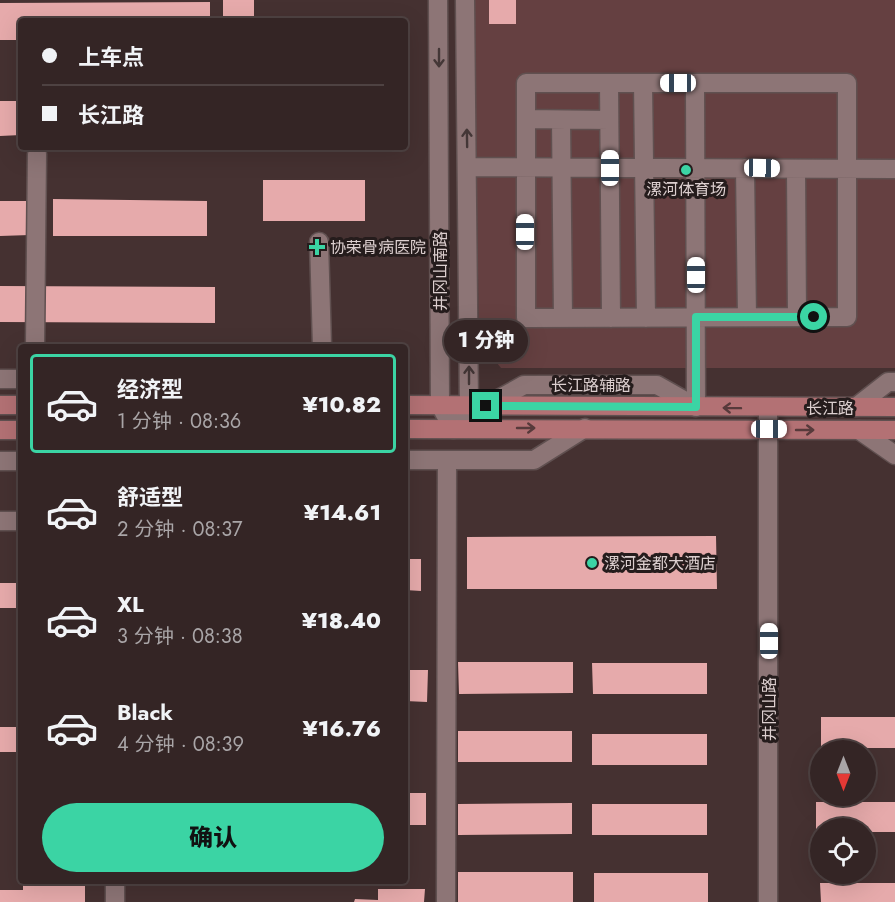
<!DOCTYPE html>
<html lang="zh">
<head>
<meta charset="utf-8">
<style>
	body { margin:0; font-family:Jost,"Noto Sans SC",sans-serif; background:#3c2d2d; color:#f1f3f6; height:100vh; display:flex; flex-direction:column; font-size:22px; white-space:nowrap }
	* { box-sizing:border-box; margin:0 }
	p { font-size:20px; color:#a9a5a7 }
	.icon { flex:none; width:33px; height:33px; fill:none; stroke:currentColor; stroke-width:2; stroke-linecap:round; stroke-linejoin:round }
	.map { position:relative; flex:1; overflow:hidden }
	.sheet { position:absolute; left:18px; top:344px; width:390px; height:540px; display:flex; flex-direction:column; background:#342525; border-radius:6px; box-shadow:0 6px 24px #0002,0 0 0 2px #4e4242 }
	.sheet>* { flex:none }
	.hud { position:absolute; left:18px; top:18px; width:390px; height:132px; border-radius:6px; box-shadow:0 6px 24px #0002,0 0 0 2px #4e4242; display:grid; align-content:center; height:132px; padding:0 24px; background:#342525 }
	.needle { width:39px; rotate:180deg }
	.controls { position:absolute; left:810px; top:740px; display:grid; gap:12px }
	.controls a { display:grid; place-items:center; width:66px; height:66px; border-radius:50%; background:#342525; box-shadow:0 6px 24px #0002,0 0 0 2px #4e4242; font-size:30px }
	.end { position:absolute; width:27px; height:27px; margin:-14px; border:8px solid #3bd4a4; background:#111; box-shadow:0 0 0 3px #111 }
	.from { border-radius:50% }
	.bubble { position:absolute; height:42px; border-radius:21px; background:#342525; box-shadow:0 6px 24px #0002,0 0 0 2px #4e4242; font-size:20px; font-weight:800; line-height:42px; text-align:center }
	.car { position:absolute; width:18px; height:36px; margin:-18px -9px; border-radius:8px; box-shadow:0 0 4px 2px #0007; background:linear-gradient(#fff 24%,#345 0 40%,#fff 0 76%,#345 0 86%,#fff 0) }
	.hud b { display:flex; align-items:center; gap:21px; height:57px; font-size:22px }
	.hud b+b { border-top:2px solid #4e4242 }
	.hud i { width:15px; height:15px; background:#f1f3f6 }
	ul { padding:10px 0 0; list-style:none }
	li { display:flex; align-items:center; gap:18px; height:99px; margin:0 12px 9px; padding:0 12px; border:3px solid transparent; border-radius:6px }
	li div { flex:1 }
	li b { display:block; font-size:22px }
	li em { font-style:normal; font-weight:800 }
	li.selected { border-color:#3bd4a4 }
	li>.icon { width:54px; height:54px; stroke-width:1.5 }
	.button { display:flex; gap:12px; margin-top:auto; padding:12px 24px }
	.button a { flex:1; height:69px; border-radius:36px; background:#3bd4a4; color:#111; font-size:24px; font-weight:800; line-height:69px; text-align:center }
	.map>svg:first-child { display:block }
	.green { fill:#654041 }
	.building { fill:#e6aaab }
	.lines { fill:none; stroke-linecap:round; stroke-linejoin:round }
	.minor-casing { stroke:#605050; stroke-width:21 }
	.major-casing { stroke:#605050; stroke-width:21 }
	.minor { stroke:#8d7576; stroke-width:18 }
	.major { stroke:#b37174; stroke-width:18 }
	.oneway { stroke:#443737 }
	.oneway2 { stroke:#573a3b }
	.route { stroke:#3bd4a4; stroke-width:8 }
	.poi-dot { fill:#3bd4a4; stroke:#251c1c; stroke-width:2 }
	.labels { text-anchor:middle; dominant-baseline:central; stroke-width:6; stroke-linejoin:round; paint-order:stroke }
	.poi-label { font-size:16px; fill:#dccfcf; stroke:#251c1c; text-anchor:start }
	.street-label { font-size:16px; fill:#dccfcf; stroke:#251c1c }
</style>
</head>
<body>
<div class="map">
<svg width="895" height="902" viewBox="0 0 895 902">
	<rect width="100%" height="100%" fill="#453131"/>
	<path class="green" d="M474,0H895V368H501L479,341Z"/>
	<path class="building" d="M223,0H254V21H223Z
		M489,0H516V24H489Z
		M210,2V21H21V40H0V3Z
		M0,101H21V135L0,136Z
		M263,180H365V221H263Z
		M53,199L207,201V236H53Z
		M0,201H29L30,235L0,236Z
		M0,286L215,287V323L0,322Z
		M716,536L717,589H467V537Z
		M405,559H421V591L405,590Z
		M0,583H21V608H0Z
		M458,662H573V693L459,694Z
		M592,663H707V694H593Z
		M405,670H428L427,702L405,701Z
		M821,717H895V748H821Z
		M0,727H21V752H0Z
		M458,731H572V762H458Z
		M592,734H707V765H592Z
		M405,793H426V825H405Z
		M816,802H895V832H866V828H820V832H816Z
		M572,803V834L458,835V804Z
		M592,804H707V835H592Z
		M458,872H573V902H458Z
		M594,873H708V902H594Z
		M23,880H60V886H85V902H0V890H23Z
		M820,883H895V902H821Z
		M378,889H425L424,902H354L355,899L378,900Z"/>
	<g class="lines">
		<defs>
			<path id="minor" d="M438,0L440,405L453,429L469,407L465,0
				M526,83H847V317L526,318Z
				M609,83L611,318
				M643,83L646,318
				M526,119L609,120
				M561,120L563,318
				M467,167L895,169
				M745,168L747,317
				M796,169L797,317
				M319,242L322,346
				M35,346L37,154
				M0,379H21
				M486,406L524,385H657L696,407L695,83
				M856,407L888,382H895
				M768,408V902
				M859,430L895,455
				M405,460H534L585,428
				M0,461H21
				M0,521H21
				M115,880V902
				M446,902L447,460"/>
			<path id="major" d="M0,405H21
				M405,405L895,407
				M405,429L895,430
				M0,430H21"/>
		</defs>
		<use href="#minor" class="minor-casing"/>
		<use href="#major" class="major-casing"/>
		<use href="#minor" class="minor"/>
		<use href="#major" class="major"/>
	</g>
	<defs><path id="oneway-shaft" d="M-6 0H5M1.5-3L5.5 0L1.5 3" fill="none" stroke-width="1.6" stroke-linecap="round" stroke-linejoin="round" transform="scale(1.5)"/></defs>
	<g class="oneway">
		<use href="#oneway-shaft" transform="translate(439 58) rotate(90)"/>
		<use href="#oneway-shaft" transform="translate(467 138) rotate(-91)"/>
		<use href="#oneway-shaft" transform="translate(469 375) rotate(-90)"/>
	</g>
	<g class="oneway2">
		<use href="#oneway-shaft" transform="translate(732 408) rotate(-179)"/>
		<use href="#oneway-shaft" transform="translate(526 428)"/>
		<use href="#oneway-shaft" transform="translate(805 430)"/>
	</g>
	<g class="lines">
		<path class="route" d="M486,406L696,407V317H814"/>
	</g>
	<g class="poi-dot">
		<circle cx="686" cy="170" r="6"/>
		<path d="M314 238h6v6h6v6h-6v6h-6v-6h-6v-6h6z"/>
		<circle cx="592" cy="563" r="6"/>
	</g>
	<g class="labels">
		<g class="poi-label">
			<text x="686" y="189" text-anchor="middle">漯河体育场</text>
			<text x="330" y="247">协荣骨病医院</text>
			<text x="604" y="563">漯河金都大酒店</text>
		</g>
		<g class="street-label">
			<text transform="translate(440 271) rotate(-90)">井冈山南路</text>
			<text x="591" y="385">长江路辅路</text>
			<text x="830" y="408">长江路</text>
			<text transform="translate(769 709) rotate(-90)">井冈山路</text>
		</g>
	</g>
</svg>
<div class="controls">
<a><svg class="needle" viewBox="-14 -14 28 28"><path d="M0-13l5 13h-10z" fill="#e53935"/><path d="M0 13l5-13h-10z" fill="#a9a5a7"/></svg></a>
<a><svg class="icon" aria-label="locate" viewBox="0 0 24 24"><circle cx="12" cy="12" r="6"/><path d="M12 2v4M12 18v4M2 12h4M18 12h4"/></svg></a>
</div>
<i class="end from" style="left:814px;top:317px"></i>
<i class="end" style="left:486px;top:406px"></i>
<div class="bubble" style="left:444px;top:320px;width:84px">1 分钟</div>
<i class="car" style="left:678px;top:83px;rotate:270deg"></i>
<i class="car" style="left:610px;top:168px;rotate:0deg"></i>
<i class="car" style="left:762px;top:168px;rotate:91deg"></i>
<i class="car" style="left:525px;top:232px;rotate:0deg"></i>
<i class="car" style="left:696px;top:275px;rotate:0deg"></i>
<i class="car" style="left:769px;top:429px;rotate:90deg"></i>
<i class="car" style="left:769px;top:641px;rotate:0deg"></i>
<div class="hud">
<b><i class="from"></i>上车点</b>
<b><i></i>长江路</b>
</div>
<section class="sheet">
<ul>
<li class="selected"><svg class="icon" aria-label="car" viewBox="0 0 24 24"><path d="M5 17H2v-5l4-1 3-4h7l3 4 3 1v5h-3M9 17h6M6 11h13"/><circle cx="7" cy="17" r="2"/><circle cx="17" cy="17" r="2"/></svg><div><b>经济型</b><p>1 分钟 · 08:36</p></div><em>¥10.82</em></li>
<li><svg class="icon" aria-label="car" viewBox="0 0 24 24"><path d="M5 17H2v-5l4-1 3-4h7l3 4 3 1v5h-3M9 17h6M6 11h13"/><circle cx="7" cy="17" r="2"/><circle cx="17" cy="17" r="2"/></svg><div><b>舒适型</b><p>2 分钟 · 08:37</p></div><em>¥14.61</em></li>
<li><svg class="icon" aria-label="car" viewBox="0 0 24 24"><path d="M5 17H2v-5l4-1 3-4h7l3 4 3 1v5h-3M9 17h6M6 11h13"/><circle cx="7" cy="17" r="2"/><circle cx="17" cy="17" r="2"/></svg><div><b>XL</b><p>3 分钟 · 08:38</p></div><em>¥18.40</em></li>
<li><svg class="icon" aria-label="car" viewBox="0 0 24 24"><path d="M5 17H2v-5l4-1 3-4h7l3 4 3 1v5h-3M9 17h6M6 11h13"/><circle cx="7" cy="17" r="2"/><circle cx="17" cy="17" r="2"/></svg><div><b>Black</b><p>4 分钟 · 08:39</p></div><em>¥16.76</em></li>
</ul>
<div class="button"><a>确认</a></div>
</section>
</div>
</body>
</html>
